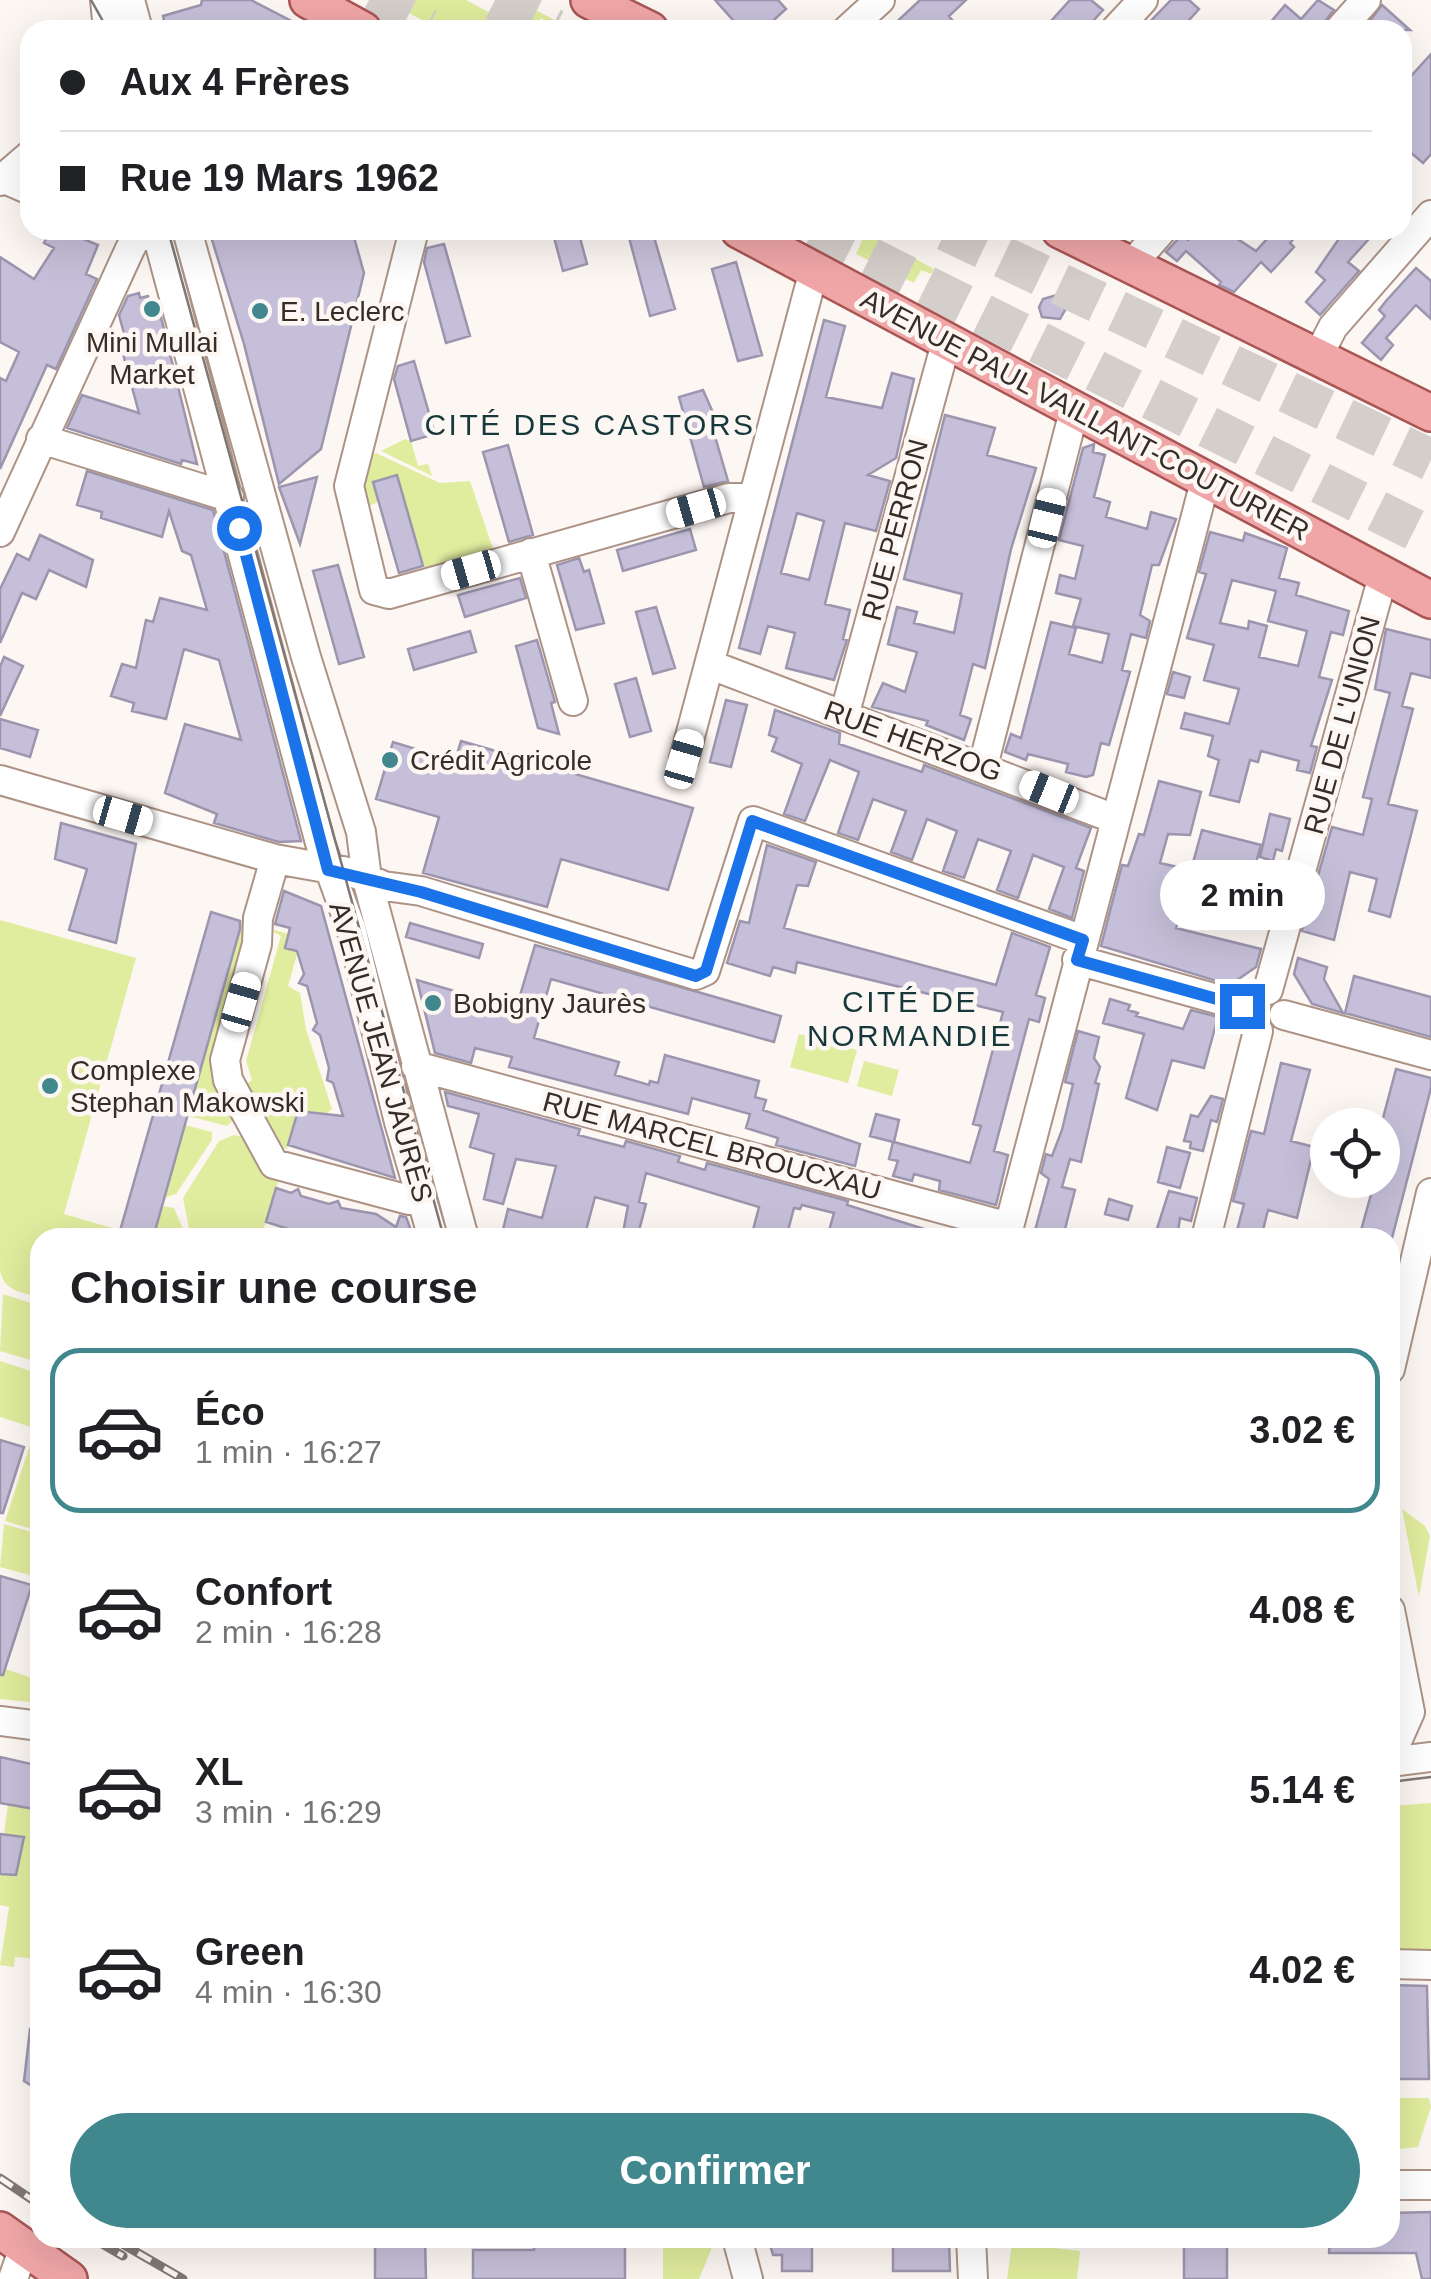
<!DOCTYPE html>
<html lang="fr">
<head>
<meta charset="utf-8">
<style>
	body { margin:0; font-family:Helvetica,sans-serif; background:#f2f2f2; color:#202124; height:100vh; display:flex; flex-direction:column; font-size:38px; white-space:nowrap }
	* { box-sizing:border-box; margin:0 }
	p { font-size:32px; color:#757577 }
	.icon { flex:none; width:55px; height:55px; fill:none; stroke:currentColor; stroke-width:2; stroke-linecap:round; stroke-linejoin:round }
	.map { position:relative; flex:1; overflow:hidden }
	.sheet { position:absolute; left:30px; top:1228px; width:1370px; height:1020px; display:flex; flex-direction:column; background:#fff; border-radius:30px; box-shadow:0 10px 40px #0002 }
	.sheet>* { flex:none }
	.banner { position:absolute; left:20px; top:20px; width:1392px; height:220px; border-radius:30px; box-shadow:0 10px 40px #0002; display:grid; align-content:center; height:220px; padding:0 40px; background:#fff }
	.tools { position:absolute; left:1310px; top:1108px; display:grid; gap:20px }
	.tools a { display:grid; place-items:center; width:90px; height:90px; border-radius:50%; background:#fff; box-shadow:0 10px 40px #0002; font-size:50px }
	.end { position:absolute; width:45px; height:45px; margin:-22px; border:12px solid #1a73e8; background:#fff; box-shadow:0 0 0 5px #fff }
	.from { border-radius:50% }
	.bubble { position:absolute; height:70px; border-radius:35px; background:#fff; box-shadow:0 10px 40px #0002; font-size:32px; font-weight:700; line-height:70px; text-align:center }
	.car { position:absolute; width:30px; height:60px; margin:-30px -15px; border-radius:12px; box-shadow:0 0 8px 2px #0007; background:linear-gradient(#fff 24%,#345 0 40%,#fff 0 76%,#345 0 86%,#fff 0) }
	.banner b { display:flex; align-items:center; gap:35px; height:95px; font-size:38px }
	.banner b+b { border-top:2px solid #e0e0e0 }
	.banner i { width:25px; height:25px; background:#202124 }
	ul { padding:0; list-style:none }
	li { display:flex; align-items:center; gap:30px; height:165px; margin:0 20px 15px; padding:0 20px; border:5px solid transparent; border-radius:30px }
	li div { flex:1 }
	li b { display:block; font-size:38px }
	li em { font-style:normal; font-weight:700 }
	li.selected { border-color:#40888d }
	li>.icon { width:90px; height:90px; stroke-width:1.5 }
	h2 { padding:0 40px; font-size:45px; line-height:120px }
	.cta { display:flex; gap:20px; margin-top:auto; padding:20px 40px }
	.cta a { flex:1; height:115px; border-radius:60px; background:#40888d; color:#fff; font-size:40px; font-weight:700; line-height:115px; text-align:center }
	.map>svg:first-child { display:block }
	.green { fill:#e0ec9e }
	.building { fill:#c6bfd9; stroke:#9c95ae; stroke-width:2.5; fill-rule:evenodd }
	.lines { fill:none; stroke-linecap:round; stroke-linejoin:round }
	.highway-tunnel { stroke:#d5cfcb; stroke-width:42; stroke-dasharray:42 21; stroke-linecap:butt }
	.minor-casing { stroke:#ad9385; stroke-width:32 }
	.major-casing { stroke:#a95554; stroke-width:40 }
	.minor { stroke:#fff; stroke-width:28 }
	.major { stroke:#f0a6a7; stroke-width:35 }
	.tram { stroke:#817873; stroke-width:2.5 }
	.rail-casing { stroke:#817873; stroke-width:9 }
	.rail { stroke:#fdf7f4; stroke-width:5; stroke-dasharray:15; stroke-linecap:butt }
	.route { stroke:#1a73e8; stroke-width:12 }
	.poi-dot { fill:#40888d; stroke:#fdf7f4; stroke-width:4 }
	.labels { text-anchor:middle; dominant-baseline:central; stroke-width:9; stroke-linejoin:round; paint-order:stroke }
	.poi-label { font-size:28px; fill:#372d27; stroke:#fdf7f4; text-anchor:start }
	.street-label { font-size:28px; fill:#372d27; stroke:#fdf7f4 }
	.neighbourhood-label { font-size:30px; letter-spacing:2.5px; fill:#16383b; stroke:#fdf7f4 }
</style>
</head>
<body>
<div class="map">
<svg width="1431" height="2279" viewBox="0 0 1431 2279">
	<rect width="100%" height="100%" fill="#fdf7f4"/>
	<path class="green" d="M384,0H466L496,16L494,30H441Z
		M519,1L573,30H541L545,21L541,18L535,28L511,16L510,10Z
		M866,232L934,269L931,274L921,270L914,283L856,254Z
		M405,439L411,441L418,466L428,464L432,476L381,451Z
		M376,453L440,483L470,481L493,549L425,568L397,476L374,482L379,501L364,509L358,489L364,459Z
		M0,920L136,958L64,1214L143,1237L40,1238V1298C22,1292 3,1291 0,1270Z
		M242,921L248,934L216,1057L236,1118L227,1126L188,1116Z
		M266,928L302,937L288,986L300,993L306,1029L332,1109L323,1116L298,1111L287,1149L276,1145L243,1086L252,1080L246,1061L281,936Z
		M799,1034L857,1050L848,1083L790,1067Z
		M864,1061L899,1070L892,1096L857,1086Z
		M185,1125L212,1132V1140L176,1194L164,1198Z
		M234,1135L245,1137L263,1162L262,1174L279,1179L261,1237L153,1238L162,1206L174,1208L183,1229L189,1228L183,1198L219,1141Z
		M3,1294L40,1306V1363L0,1351Z
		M0,1361L40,1374V1430L0,1417Z
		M31,1442L40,1445V1523L32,1529L5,1521Z
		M1402,1509L1425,1526L1430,1536L1419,1597Z
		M4,1524L32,1532L40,1551V1578L0,1567Z
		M0,1667L38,1680L40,1674V1703L0,1699Z
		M1431,1803V1954L1390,1952V1806Z
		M8,1804L40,1810V1904L34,1928L40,1940V1970L37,1959L15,1957L14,1967L0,1965L9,1907L0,1905V1874L16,1875L24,1837L4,1835Z
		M1390,2098H1429L1431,2107L1418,2147L1390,2150Z
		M663,2238H716L699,2279H663Z
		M1012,2243L1080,2251L1077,2279H1007Z"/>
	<path class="building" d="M202,0H251L309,30H166L163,16L201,5Z
		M715,0H778L786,9L763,30H742Z
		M920,0H966L949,16L953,21L943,30H888Z
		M1070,0H1091L1103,10L1085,30H1043Z
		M1171,0H1189L1199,9L1180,30H1142Z
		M1318,0L1334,10L1318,30L1304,22L1297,30H1264L1285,5L1301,19Z
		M1382,5L1410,30H1363Z
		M1431,54V154L1423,163L1402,145V86Z
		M50,230H73L71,234L98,245L86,274L97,279L56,369L47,365L0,469V378L6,381L19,352L0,342V257L34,279L54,248L44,243Z
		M209,230H352L364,273L321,449L279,484L244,344Z
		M552,230H578L587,264L563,271Z
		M627,230H652L675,309L650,316Z
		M1198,230H1224L1256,251L1275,230H1301L1290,243L1294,247L1271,272L1261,262L1234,292L1219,285L1221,282L1186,251L1177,261L1166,252L1182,235L1188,240Z
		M1345,230H1377L1348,262L1359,271L1320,315L1306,302L1325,280L1316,272Z
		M444,244L470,336L446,343L424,262L427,248Z
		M736,262L762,355L738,361L712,269Z
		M1416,268L1431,281V319L1416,305L1386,338L1393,345L1381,360L1362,343L1385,316L1379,310L1386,301Z
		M139,293L140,298L148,296L151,306L159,309L197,464L182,460L181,464L67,428L82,395L139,413L119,339L125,337L119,315L128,296Z
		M1060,294L1065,310L1060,319L1042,317L1039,307L1043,299Z
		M824,320L845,326L826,397L882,408L892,373L914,379L896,458L868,475L890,481L876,531L845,523L825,604L850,610L843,639L847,640L834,680L786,668L795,633L768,626L760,654L739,648ZM797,513L824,521L809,580L781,573Z
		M414,361L435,434L411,441L394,379L398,366Z
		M703,390L715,417L710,419L728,481L704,487L679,397Z
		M945,415L995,428L987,455L1036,468L1011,549L985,668L973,664L960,715L971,719L964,740L926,725L928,721L872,707L883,683L905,692L917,652L888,644L897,607L917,612L914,623L954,633L962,594L904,579Z
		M1094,444L1093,452L1105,455L1094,497L1110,502L1106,517L1147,529L1151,512L1176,519L1159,565H1152L1140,615L1150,621L1146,638L1131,634L1122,670L1130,672L1109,745L1101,743L1093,775L1086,777L1066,772L1068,764L1028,754L1026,760L1005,752L1011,734L1021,738L1051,622L1076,628L1069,654L1102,663L1109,634L1073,626L1081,599L1056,593L1060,575L1075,579L1083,546L1059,540L1083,448Z
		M508,445L533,535L509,542L483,452Z
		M87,471L213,510L301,841L279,842L214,823L217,814L165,793L185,724L241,740L219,660L184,649L166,719L132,711L134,703L111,696L122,664L136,668L146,620L153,622L160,598L207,610L191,555L182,551L169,511L162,537L101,518L102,512L77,505Z
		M397,475L423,566L399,573L373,482Z
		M317,477L300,544L279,487Z
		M690,529L696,550L623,571L617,550Z
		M1210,532L1243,541L1245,533L1287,548L1279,578L1299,583L1296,595L1349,611L1343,635L1331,632L1319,677L1332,680L1311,746L1317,747L1310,773L1297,770L1299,761L1261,751L1258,762L1250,760L1239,802L1210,795L1219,760L1208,756L1213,736L1181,728L1185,713L1229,724L1239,689L1204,680L1214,645L1187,638L1206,574L1199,572ZM1232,580L1276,591L1268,621L1307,631L1298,666L1259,657L1267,626L1249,621L1248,629L1220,623Z
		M40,535L93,560L86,587L49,570L36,599L22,593L0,643V589L17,554L29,560Z
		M579,558L584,572L589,570L604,623L576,630L557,565Z
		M338,565L364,657L339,664L313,571Z
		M520,578L526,598L465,617L458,595Z
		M656,607L675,668L653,674L636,612Z
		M1386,629L1431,640V678L1411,673L1402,706L1413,709L1388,804L1417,811L1390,917L1369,911L1377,879L1350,872L1334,940L1302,931L1332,827L1363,835L1372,799L1363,797L1390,693L1375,689Z
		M470,631L476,652L414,670L408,649Z
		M537,640L555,702L551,703L559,734L538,728L516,646Z
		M4,657L23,666L0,716V667Z
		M1173,672L1190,677L1184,698L1167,694Z
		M636,678L651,731L630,737L615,684Z
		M726,700L747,705L731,767L710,762Z
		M775,710L840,733L839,744L922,772L924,765L1091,828L1076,868L1084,871L1072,918L1049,909L1064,867L1033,855L1018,898L997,890L1011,851L978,839L964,878L943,871L957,831L927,819L912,860L891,852L906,811L873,799L858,840L838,833L859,772L830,760L805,821L784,814L802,764L772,751L777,738L769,735Z
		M0,719L38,730L30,757L0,748Z
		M461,741L693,808L668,890L561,859L547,907L423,873L439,817L376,799L393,742L455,761Z
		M1159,781L1201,792L1190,835L1168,834L1160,863L1191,870L1202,830L1261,845L1251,880L1212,870L1203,877L1195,904L1184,901L1176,928L1261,949L1256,967L1230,985L1101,946L1122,865L1128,866L1139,834L1144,835Z
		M1270,814L1290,819L1282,851L1276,849L1273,861L1260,857Z
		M61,823L136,844L116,943L69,930L87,869L55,859Z
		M767,845L816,862L808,886L797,885L784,928L996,985L1012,933L1050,947L1036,995L1045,998L1039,1022L1029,1019L994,1151L1008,1155L996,1205L939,1190L940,1181L914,1174L912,1181L893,1176L898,1161L889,1159L893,1142L870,1136L876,1114L899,1120L894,1142L970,1163L981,1126L973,1124L1003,1012L797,962L795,973L773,967L770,976L727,963L740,921L749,923Z
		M1243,885L1273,892L1266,922L1236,914Z
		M284,891L321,906L395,1178L288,1145L298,1111L343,1116L333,1083L327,1080L329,1068L320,1035L313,1030L317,1023L307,986L299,983L304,974L297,951L285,948L290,928L275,924Z
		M211,912L240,921V929L153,1238H143L120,1231Z
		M410,923L483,944L479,958L406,937Z
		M535,945L781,1016L774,1042L551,979L534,1038L619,1062L615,1075L649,1085L650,1081L658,1083L665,1055L759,1081L755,1097L766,1100L763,1110L860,1144L855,1166L776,1145L778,1138L746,1128L750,1114L692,1098L688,1114L509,1067L512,1057L475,1048L471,1063L435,1053L417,980L516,1009Z
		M1298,958L1327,967L1324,979L1343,1013L1312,1004L1294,974Z
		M1354,976L1431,997V1037L1345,1013Z
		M1110,999L1130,1005L1128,1010L1138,1013L1136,1016L1183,1029L1191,1010L1218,1017L1204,1068L1172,1060L1157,1110L1126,1098L1144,1034L1103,1023Z
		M1078,1031L1099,1037L1094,1058L1100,1067L1095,1083L1099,1084L1081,1162L1070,1159L1062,1187L1075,1190L1064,1233L1033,1238L1049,1179L1041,1173L1046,1154L1052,1156L1062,1130L1073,1084L1065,1082Z
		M1281,1063L1310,1070L1291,1141L1314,1147L1297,1218L1268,1210L1261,1238H1235L1244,1204L1233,1201L1251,1131L1264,1134Z
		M1396,1069L1431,1078V1088L1392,1238H1370L1360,1234L1375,1180H1382V1122Z
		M445,1092L580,1129L578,1135L624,1147L626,1141L680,1156L678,1162L705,1170L707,1163L848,1201L847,1205L937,1233V1238L868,1233L867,1238H827L834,1213L802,1205L800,1209L794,1208L786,1238H768L753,1230L759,1207L646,1173L639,1202L646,1204L637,1238H622L628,1206L595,1197L584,1238H548L518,1229L516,1238H501L508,1209L542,1218L556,1166L516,1159L503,1204L484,1199L494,1154L470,1147L479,1114L448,1106Z
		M1211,1096L1223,1099L1217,1122L1211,1120L1203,1151L1190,1148L1191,1142L1184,1141L1191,1115L1198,1117Z
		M1167,1147L1190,1153L1180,1188L1158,1182Z
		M276,1188L291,1193L298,1189L301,1196L329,1204L338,1201L341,1208L376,1214L396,1227L400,1216L406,1217L414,1238H317L266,1222Z
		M1169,1191L1197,1198L1191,1221L1180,1218L1177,1238H1154Z
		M1109,1199L1132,1206L1128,1220L1105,1214Z
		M0,1440L24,1447L3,1513H0Z
		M0,1576L32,1585L3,1675H0Z
		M0,1757L40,1766V1810L0,1803Z
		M0,1834L24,1837L16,1875L0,1874Z
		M1390,1985L1427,1986L1429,2079H1390Z
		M30,2029H40V2091L24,2081Z
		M1431,2212V2279H1422L1416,2253H1329L1330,2238H1390V2213Z
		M375,2238H425L426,2279H375Z
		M534,2238H625V2279H473V2250H534Z
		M768,2238H812V2271H782V2255H773Z
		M893,2238H949L950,2271H893Z
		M1184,2238H1227V2279H1184Z"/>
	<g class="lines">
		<path class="highway-tunnel" d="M369,0L427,30
			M495,0L554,30
			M813,230L1431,538
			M946,230L1431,460"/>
		<defs>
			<path id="minor" d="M105,0L108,30
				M130,0L138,30
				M847,30L880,0
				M1115,30L1143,0
				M1339,30L1366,0
				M0,177L30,190
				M0,181L30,155
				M156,230L320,843L351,928L399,1122L433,1238
				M187,230L306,657L361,832L367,879L464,1238
				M414,230L349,486L374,590L389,594L729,498H753
				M1131,265L1162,230
				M1317,358L1333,327L1431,215
				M41,439L229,497
				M0,532L129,251L135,239L156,230
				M531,553L573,701
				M711,665L1115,819
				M844,716L946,343
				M684,759L814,270
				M983,766L1074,411
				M0,780L275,859L354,873L384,886L421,891L696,975L705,971L753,821L1083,940
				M275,859L258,918L257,944L225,1060L228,1080L274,1164L409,1200L422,1197
				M1077,960L1242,1006
				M1268,990L1383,576
				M1284,1015L1431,1055
				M416,1066L1009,1227
				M1006,1238L1206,478
				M1206,1238L1258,1031
				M1390,1369L1431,1193
				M1390,1610L1410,1712L1390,1757
				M0,1721L40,1726
				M1390,1762L1431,1757
				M1390,1964L1431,1965
				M1390,2185H1431
				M737,2238L748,2279
				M971,2238L973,2279
				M13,2279L24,2247"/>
			<path id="major" d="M308,0L363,30
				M589,0L650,30
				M739,230L1431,600
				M1060,230L1431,413
				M0,2230L69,2279"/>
		</defs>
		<use href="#minor" class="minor-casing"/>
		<use href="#major" class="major-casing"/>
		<use href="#minor" class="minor"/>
		<use href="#major" class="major"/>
		<path class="tram" d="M91,0L108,30
			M168,230L444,1238
			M1390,1782L1431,1777"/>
		<defs>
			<path id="rail" d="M0,2178L40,2205
				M92,2238L123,2256
				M112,2238L183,2279"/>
		</defs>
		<use href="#rail" class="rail-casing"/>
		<use href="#rail" class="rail"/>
	</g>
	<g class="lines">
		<path class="route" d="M239,528L328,870L421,892L696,976L706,971L752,821L1083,940L1077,960L1242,1006"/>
	</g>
	<g class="poi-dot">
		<circle cx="152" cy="309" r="10"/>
		<circle cx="260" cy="311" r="10"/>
		<circle cx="390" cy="760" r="10"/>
		<circle cx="433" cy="1003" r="10"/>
		<circle cx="50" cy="1086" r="10"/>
	</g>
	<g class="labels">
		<g class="poi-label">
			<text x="280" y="311">E. Leclerc</text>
			<text x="152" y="342" text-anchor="middle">Mini Mullai<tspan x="152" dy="32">Market</tspan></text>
			<text x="410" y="760">Crédit Agricole</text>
			<text x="453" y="1003">Bobigny Jaurès</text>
			<text x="70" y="1070">Complexe<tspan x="70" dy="32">Stephan Makowski</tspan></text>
		</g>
		<g class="street-label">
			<text transform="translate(1085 415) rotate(28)">AVENUE PAUL VAILLANT-COUTURIER</text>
			<text transform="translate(895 530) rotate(-75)">RUE PERRON</text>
			<text transform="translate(1342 725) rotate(-75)">RUE DE L'UNION</text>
			<text transform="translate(913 741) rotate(20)">RUE HERZOG</text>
			<text transform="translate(381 1052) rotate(74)">AVENUE JEAN JAURÈS</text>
			<text transform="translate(712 1146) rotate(15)">RUE MARCEL BROUCXAU</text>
		</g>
		<g class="neighbourhood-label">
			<text x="590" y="424">CITÉ DES CASTORS</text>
			<text x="910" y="1001">CITÉ DE<tspan x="910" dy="34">NORMANDIE</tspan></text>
		</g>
	</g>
</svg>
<div class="tools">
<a><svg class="icon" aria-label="locate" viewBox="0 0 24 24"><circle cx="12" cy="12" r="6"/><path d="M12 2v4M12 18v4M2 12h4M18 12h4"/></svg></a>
</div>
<i class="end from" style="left:239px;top:528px"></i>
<i class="end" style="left:1242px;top:1006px"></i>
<div class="bubble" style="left:1160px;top:860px;width:165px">2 min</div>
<i class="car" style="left:696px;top:508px;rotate:254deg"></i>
<i class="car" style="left:1047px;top:518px;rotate:14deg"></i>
<i class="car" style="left:471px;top:570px;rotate:254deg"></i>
<i class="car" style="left:684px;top:759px;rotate:16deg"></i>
<i class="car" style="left:1049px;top:792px;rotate:292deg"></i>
<i class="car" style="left:123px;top:816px;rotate:106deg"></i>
<i class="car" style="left:241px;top:1002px;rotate:16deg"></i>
<div class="banner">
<b><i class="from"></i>Aux 4 Frères</b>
<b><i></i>Rue 19 Mars 1962</b>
</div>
<section class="sheet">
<h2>Choisir une course</h2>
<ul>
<li class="selected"><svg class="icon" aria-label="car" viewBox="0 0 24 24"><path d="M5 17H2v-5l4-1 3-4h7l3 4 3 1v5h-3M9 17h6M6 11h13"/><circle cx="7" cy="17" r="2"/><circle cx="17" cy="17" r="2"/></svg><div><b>Éco</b><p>1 min · 16:27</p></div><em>3.02 €</em></li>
<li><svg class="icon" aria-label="car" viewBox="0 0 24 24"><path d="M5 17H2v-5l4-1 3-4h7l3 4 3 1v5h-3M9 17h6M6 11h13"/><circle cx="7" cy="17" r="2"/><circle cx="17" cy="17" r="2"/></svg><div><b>Confort</b><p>2 min · 16:28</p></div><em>4.08 €</em></li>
<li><svg class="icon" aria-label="car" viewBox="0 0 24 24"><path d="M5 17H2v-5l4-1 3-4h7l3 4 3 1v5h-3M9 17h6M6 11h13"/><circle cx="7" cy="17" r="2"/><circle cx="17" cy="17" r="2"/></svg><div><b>XL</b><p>3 min · 16:29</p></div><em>5.14 €</em></li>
<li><svg class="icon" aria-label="car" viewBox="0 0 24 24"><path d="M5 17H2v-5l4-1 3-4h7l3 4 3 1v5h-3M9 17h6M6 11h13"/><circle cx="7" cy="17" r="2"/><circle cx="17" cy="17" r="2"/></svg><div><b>Green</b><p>4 min · 16:30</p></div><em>4.02 €</em></li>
</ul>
<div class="cta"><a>Confirmer</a></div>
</section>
</div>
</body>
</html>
